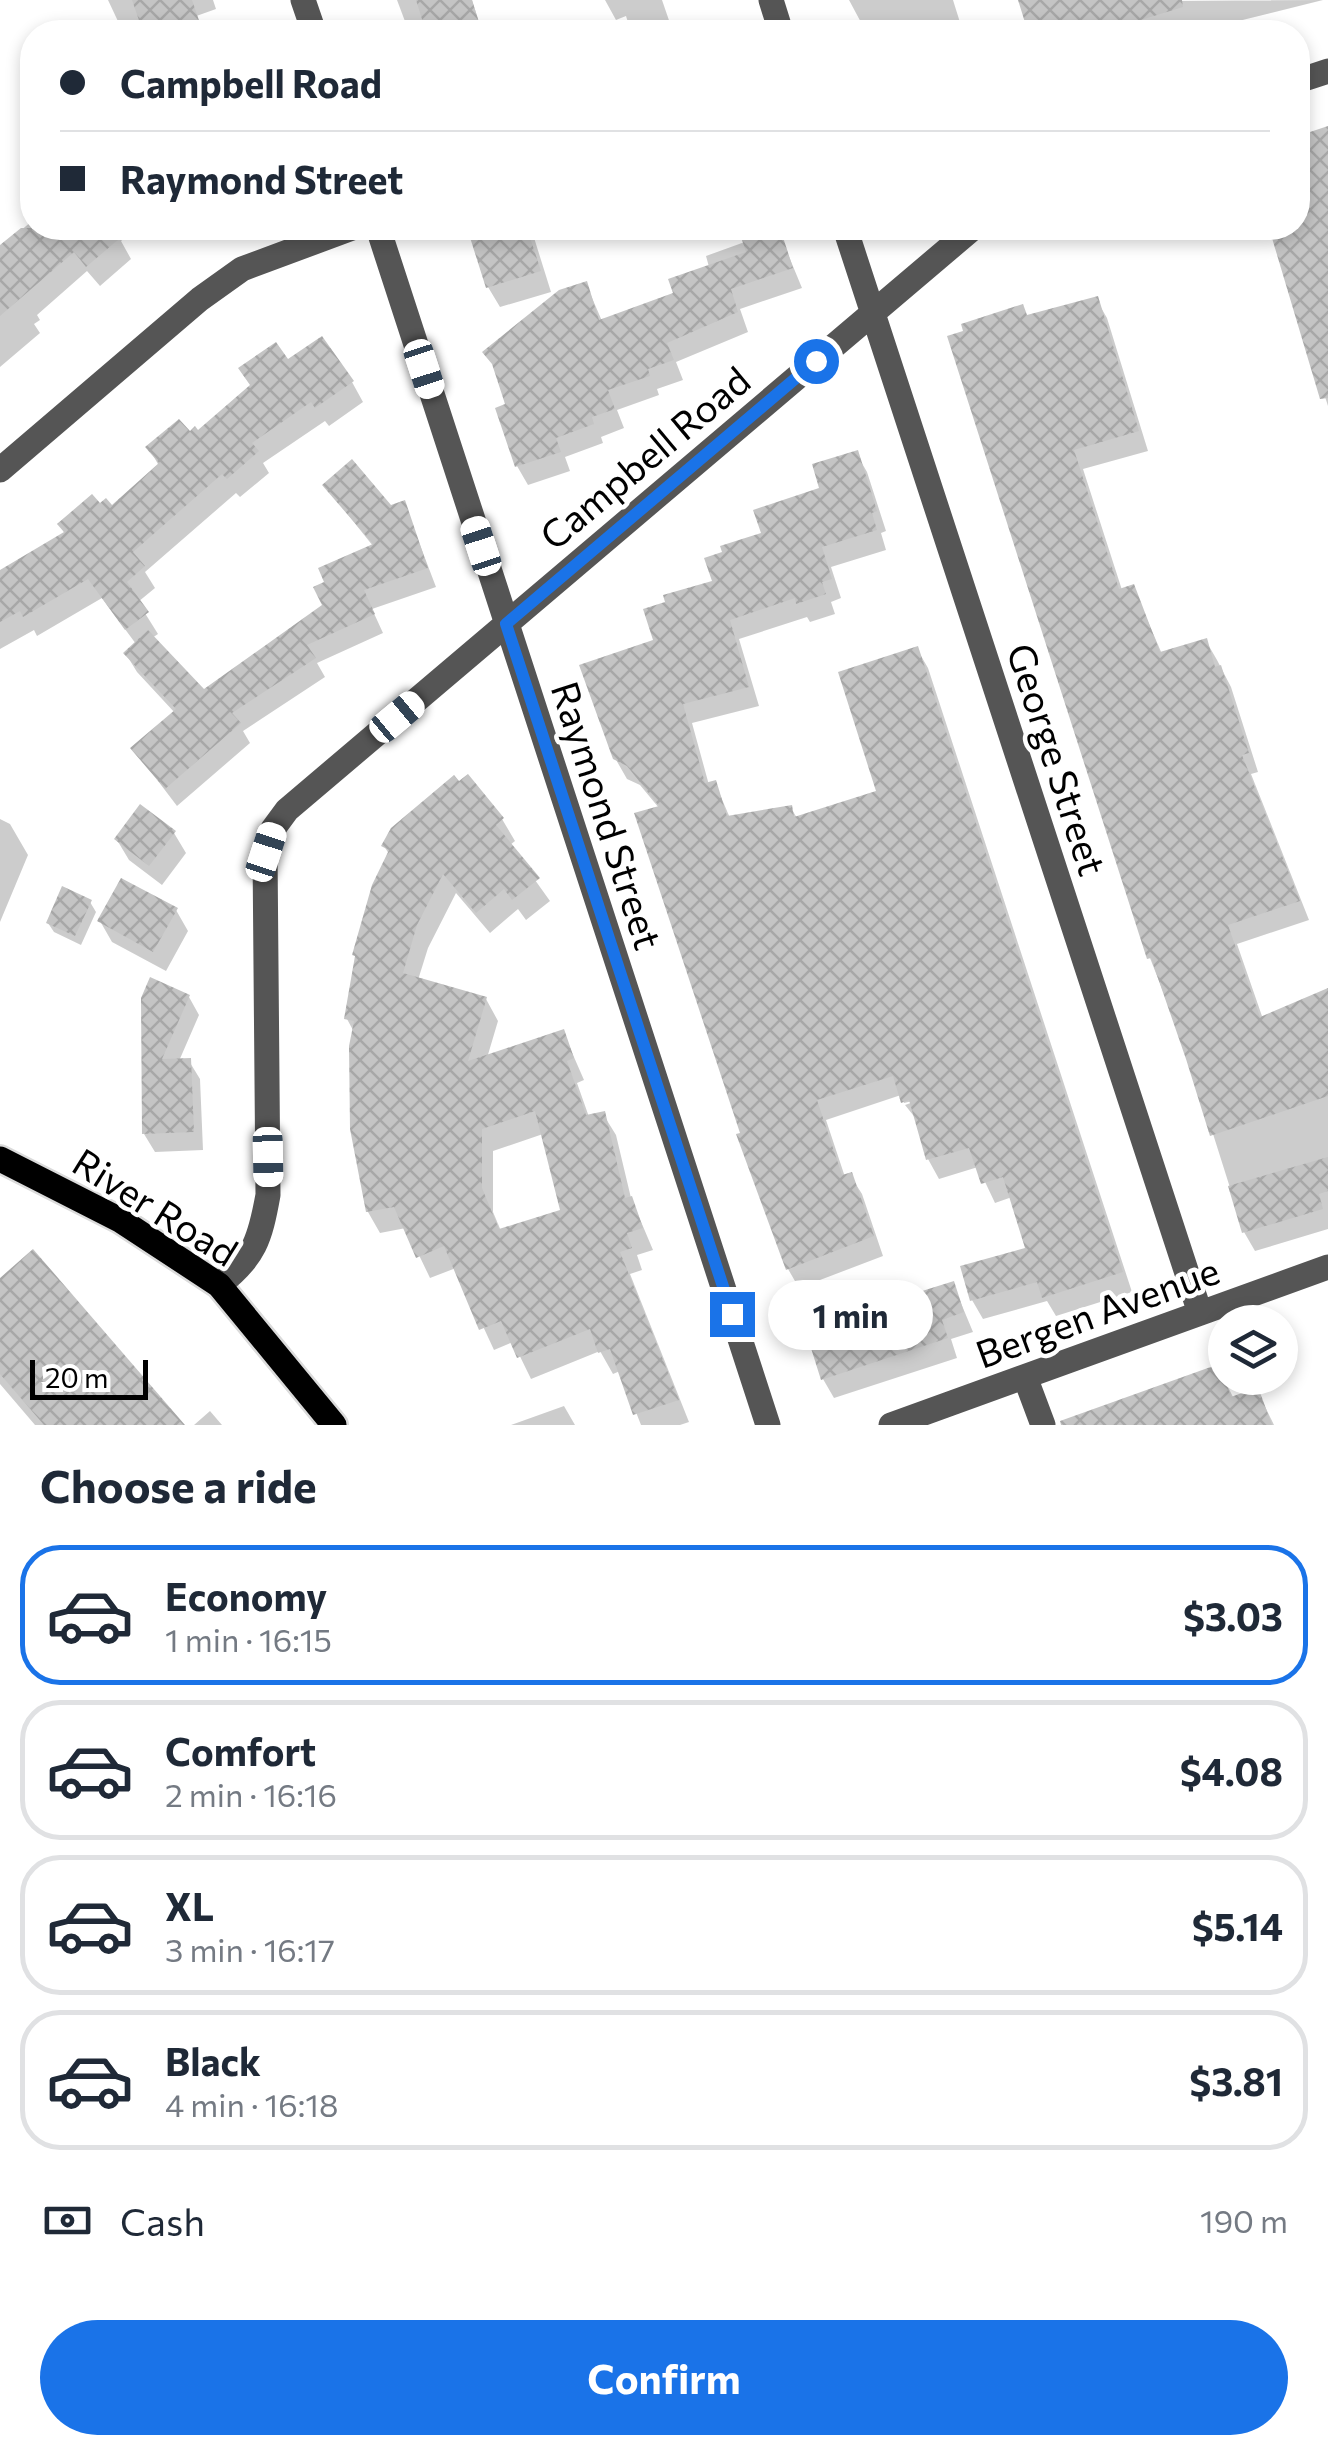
<!DOCTYPE html>
<html lang="en">
<head>
<meta charset="utf-8">
<style>
	body { margin:0; font-family:Commissioner,sans-serif; background:#f6f6f7; color:#1f2937; height:100vh; display:flex; flex-direction:column; font-size:38px; white-space:nowrap }
	* { box-sizing:border-box; margin:0 }
	p { font-size:32px; color:#747a83 }
	.icon { flex:none; width:55px; height:55px; fill:none; stroke:currentColor; stroke-width:2; stroke-linecap:round; stroke-linejoin:round }
	.map { position:relative; height:1425px; overflow:hidden }
	.details { display:flex; flex-direction:column; background:#fff; flex:1 }
	.details>* { flex:none }
	.top-card { position:absolute; left:20px; top:20px; width:1290px; height:220px; border-radius:40px; box-shadow:0 5px 15px #0003; display:grid; align-content:center; height:220px; padding:0 40px; background:#fff }
	.buttons { position:absolute; left:1208px; top:1305px; display:grid; gap:20px }
	.buttons a { display:grid; place-items:center; width:90px; height:90px; border-radius:50%; background:#fff; box-shadow:0 5px 15px #0003; font-size:50px }
	.scale { position:absolute; left:30px; bottom:25px; width:118px; box-sizing:border-box; padding-left:10px; border:5px solid #000; border-top:0; font-size:28px; line-height:35px; white-space:nowrap; color:#000; -webkit-text-stroke:8px #fff; paint-order:stroke }
	.end { position:absolute; width:45px; height:45px; margin:-22px; border:12px solid #1a73e8; background:#fff; box-shadow:0 0 0 5px #fff }
	.from { border-radius:50% }
	.bubble { position:absolute; height:70px; border-radius:35px; background:#fff; box-shadow:0 5px 15px #0003; font-size:32px; font-weight:700; line-height:70px; text-align:center }
	.car { position:absolute; width:30px; height:60px; margin:-30px -15px; border-radius:12px; box-shadow:0 0 8px 2px #0007; background:linear-gradient(#fff 24%,#345 0 40%,#fff 0 76%,#345 0 86%,#fff 0) }
	.top-card b { display:flex; align-items:center; gap:35px; height:95px; font-size:38px }
	.top-card b+b { border-top:2px solid #e0e1e3 }
	.top-card i { width:25px; height:25px; background:#1f2937 }
	ul { padding:0; list-style:none }
	li { display:flex; align-items:center; gap:30px; height:140px; margin:0 20px 15px; padding:0 20px; border:5px solid #e0e1e3; border-radius:40px }
	li div { flex:1 }
	li b { display:block; font-size:38px }
	li em { font-style:normal; font-weight:700 }
	li.active { border-color:#1a73e8 }
	li>.icon { width:90px; height:90px; stroke-width:1.5 }
	h2 { padding:0 40px; font-size:45px; line-height:120px }
	.pay { display:flex; align-items:center; gap:25px; height:110px; padding:0 40px; font-size:38px }
	.pay p { margin-inline-start:auto }
	.cta { display:flex; gap:20px; margin-top:auto; padding:20px 40px }
	.cta a { flex:1; height:115px; border-radius:60px; background:#1a73e8; color:#fff; font-size:40px; font-weight:700; line-height:115px; text-align:center }
	.map>svg:first-child { display:block }
	.shadow { fill:#0003; fill-rule:evenodd }
	.building { fill:url(#building-cross-hatch); fill-rule:evenodd }
	.lines { fill:none; stroke-linecap:round; stroke-linejoin:round }
	.major-casing { stroke:#dbdbdb; stroke-width:30 }
	.minor { stroke:#555; stroke-width:25 }
	.major { stroke:#000; stroke-width:25 }
	.route { stroke:#1a73e8; stroke-width:12 }
	.labels { text-anchor:middle; dominant-baseline:central; stroke-width:9; stroke-linejoin:round; paint-order:stroke }
	.street-label { font-size:38px; fill:#000; stroke:#fff }
</style>
</head>
<body>
<div class="map">
<svg width="1328" height="1425" viewBox="0 0 1328 1425">
	<defs>
		<pattern id="building-cross-hatch" width="8" height="8" patternUnits="userSpaceOnUse" patternTransform="scale(2.5)"><rect width="8" height="8" fill="#c4c4c4"/><path d="M0 0l8 8M0 8l8-8" fill="none" stroke="#a7a7a7"/></pattern>
	</defs>
	<rect width="100%" height="100%" fill="#fff"/>
	<path class="shadow" d="M108,0H213L216,9L174,24L177,32H123Z
		M397,0H472L482,32H409Z
		M605,0H662L673,32H631L626,16L616,20Z
		M849,0H953L963,32H881L876,24L864,28Z
		M1323,0L1194,32H1030L1021,2Z
		M1328,131V406L1270,228H1298V142Z
		M32,221V228H137L121,241L131,259L100,286L87,271L37,315L40,320L34,324L40,333L0,367V248Z
		M470,228H531L551,292L500,307L488,287Z
		M778,230L802,288L740,309L748,332L676,362L683,380L657,389L659,395L617,410L624,428L601,437L603,443L565,457L570,471L528,485L517,466L508,406L586,284L602,321L676,294L709,267L706,256Z
		M1096,299L1107,318L1148,451L1083,469L1122,590L1133,587L1162,654L1206,641L1217,660L1231,687L1258,772L1251,774L1309,920L1237,944L1263,1019L1328,997V1229L1255,1251L1244,1232L1189,1058L1150,958L1028,317Z
		M288,363L352,382L363,402L329,426L325,421L263,463L269,473L240,497L236,493L145,572L155,588L138,602L158,634L152,638L204,692L325,605L373,546L325,486L390,507L404,503L436,587L372,609L383,633L317,663L325,677L243,731L250,743L177,806L133,748L175,713L137,672L126,654L136,644L102,598L37,636L34,630L0,649V572L65,534L60,525L100,507L112,509L159,466L149,448L198,433Z
		M856,453L867,472L886,531L881,533L886,550L831,567L841,598L831,602L835,614L810,622L807,617L739,639L759,706L692,723L709,785L715,783L730,818L791,808L797,818L879,793L917,649L928,668L1132,1292L1056,1316L1047,1301L983,1319L972,1300L1029,1249L1012,1197L995,1203L978,1167L939,1179L928,1159L917,1120L905,1105L922,1099L904,1103L901,1095L826,1120L845,1177L850,1175L862,1194L883,1256L799,1288L788,1269L743,1134L659,808L640,785L627,779L615,758L656,641L764,535L822,489Z
		M0,819L10,824L28,855L0,922Z
		M502,819L515,841L510,845L550,901L526,920L518,909L490,933L456,893L428,948L418,980L486,999L498,1021L487,1058L563,1032L584,1080L577,1083L589,1117L603,1114L616,1135L631,1198L653,1250L637,1255L642,1270L630,1274L689,1422L680,1425H641L620,1371L613,1374L600,1351L531,1379L513,1342L494,1350L456,1268L430,1278L406,1228L380,1233L368,1212L354,1032L347,1019L389,854L384,846ZM543,1134L563,1212L501,1231L493,1212V1151Z
		M174,833L186,853L162,885L129,860L117,840Z
		M90,902L96,912L81,945L54,932L48,923Z
		M176,910L188,931L166,971L112,942L100,921Z
		M189,997L199,1015L179,1061H189L200,1079L203,1150L155,1152L144,1134L143,998Z
		M0,1278L182,1425H35L0,1384Z
		M953,1284L973,1332L951,1339L957,1358L834,1398L823,1379L888,1304Z
		M1218,1367L1234,1399L1257,1390L1274,1425H1114Z
		M564,1406L575,1425H511Z
		M210,1411L222,1425H194Z"/>
	<path class="building" d="M132,0H192L203,32H143Z
		M416,0H472L482,32H426Z
		M1018,0H1182L1183,7L1102,32H1028Z
		M1328,126V398L1320,399L1269,228H1298V136Z
		M21,228H132L86,267L74,252L0,316V245Z
		M467,228H527L541,271L486,288Z
		M780,228L793,268L731,289L738,312L667,343L674,360L648,369L650,376L608,390L615,409L592,417L594,424L556,438L561,452L515,467L495,408L505,404L492,364L482,352L559,290L587,281L599,320L673,293L668,279L746,252L742,240Z
		M1098,296L1139,431L1074,450L1119,589L1134,584L1160,652L1207,638L1215,667L1221,665L1249,753L1242,755L1300,901L1228,925L1260,1017L1328,988V1096L1210,1136L1186,1059L1151,958L1147,959L947,336L963,331L961,324L1023,304L1027,315Z
		M322,336L354,381L315,408L311,402L252,443L259,451L227,479L222,474L133,552L145,566L127,582L149,612L125,630L88,579L23,617L20,611L0,622V570L64,532L57,524L92,494L100,503L106,498L112,505L159,463L145,447L179,419L190,431L195,426L198,430L250,385L238,368L276,342L288,359Z
		M858,450L877,511L872,513L877,530L822,547L832,579L822,582L826,594L796,604L795,598L730,620L749,687L683,704L705,783L716,780L727,816L792,805L794,817L876,791L838,672L918,646L1123,1272L1042,1298L1037,1282L970,1301L960,1266L1025,1248L1003,1177L981,1184L969,1148L926,1160L909,1100L901,1103L893,1076L817,1100L842,1175L852,1172L874,1236L786,1270L736,1134L740,1133L634,813L659,806L627,766L613,759L579,665L653,640L643,609L665,602L663,595L712,581L704,558L722,552L720,546L761,533L753,510L819,488L812,464Z
		M352,459L391,505L405,500L428,568L364,590L375,614L307,645L316,658L232,713L241,723L165,789L130,748L176,709L123,653L148,630L204,689L322,605L313,587L324,582L318,568L373,544L322,485Z
		M468,774L504,818L496,825L540,878L512,900L504,889L476,913L443,874L417,925L403,973L487,997L468,1061L564,1029L574,1058L567,1061L586,1115L605,1111L625,1198L632,1196L643,1228L627,1233L632,1248L620,1252L679,1400L633,1415L610,1349L598,1353L590,1329L517,1358L501,1321L479,1330L444,1246L416,1258L394,1207L366,1212L350,1129L349,1046L354,1021L344,1019L355,956L352,955L372,885L389,850L381,846L391,828L454,775L459,781ZM535,1111L560,1210L499,1229L482,1188V1129Z
		M140,804L176,831L149,866L114,839Z
		M121,878L178,908L153,952L97,921Z
		M62,886L92,900L75,936L46,923Z
		M150,977L190,995L162,1059L191,1058L194,1132L142,1134L141,998Z
		M1328,1157V1191L1319,1194L1323,1209L1242,1233L1228,1186Z
		M33,1249L185,1425H44L0,1374V1278Z
		M954,1281L964,1312L942,1320L948,1338L821,1380L800,1313L882,1289L887,1302Z
		M1219,1364L1231,1397L1258,1387L1272,1425H1061L1060,1421Z"/>
	<g class="lines">
		<defs>
			<path id="major" d="M0,1159L120,1220L219,1285L334,1425"/>
		</defs>
		<use href="#major" class="major-casing"/>
		<path class="minor" d="M303,0L314,32
			M771,0L781,32
			M1298,81L1328,71
			M378,228L768,1425
			M845,228L1200,1313
			M0,470L200,299L242,269L352,228
			M219,1285C255,1257 260,1239 268,1195L265,852L273,829L287,810L973,228
			M1025,1377L1043,1425
			M891,1425L1328,1267"/>
		<use href="#major" class="major"/>
	</g>
	<g class="lines">
		<path class="route" d="M732,1314L506,624L816,361"/>
	</g>
	<g class="labels">
		<g class="street-label">
			<text transform="translate(644 457) rotate(-40)">Campbell Road</text>
			<text transform="translate(1058 759) rotate(72)">George Street</text>
			<text transform="translate(608 815) rotate(72)">Raymond Street</text>
			<text transform="translate(156 1206) rotate(32)">River Road</text>
			<text transform="translate(1097 1311) rotate(-20)">Bergen Avenue</text>
		</g>
	</g>
</svg>
<div class="buttons">
<a><svg class="icon" aria-label="layers" viewBox="0 0 24 24"><path d="M12 4l9 5-9 5-9-5zM3 14l9 5 9-5"/></svg></a>
</div>
<div class="scale">20 m</div>
<i class="end from" style="left:816px;top:361px"></i>
<i class="end" style="left:732px;top:1314px"></i>
<div class="bubble" style="left:768px;top:1280px;width:165px">1 min</div>
<i class="car" style="left:424px;top:369px;rotate:162deg"></i>
<i class="car" style="left:481px;top:546px;rotate:342deg"></i>
<i class="car" style="left:397px;top:717px;rotate:50deg"></i>
<i class="car" style="left:266px;top:852px;rotate:18deg"></i>
<i class="car" style="left:268px;top:1157px;rotate:179deg"></i>
<div class="top-card">
<b><i class="from"></i>Campbell Road</b>
<b><i></i>Raymond Street</b>
</div>
</div>
<section class="details">
<h2>Choose a ride</h2>
<ul>
<li class="active"><svg class="icon" aria-label="car" viewBox="0 0 24 24"><path d="M5 17H2v-5l4-1 3-4h7l3 4 3 1v5h-3M9 17h6M6 11h13"/><circle cx="7" cy="17" r="2"/><circle cx="17" cy="17" r="2"/></svg><div><b>Economy</b><p>1 min · 16:15</p></div><em>$3.03</em></li>
<li><svg class="icon" aria-label="car" viewBox="0 0 24 24"><path d="M5 17H2v-5l4-1 3-4h7l3 4 3 1v5h-3M9 17h6M6 11h13"/><circle cx="7" cy="17" r="2"/><circle cx="17" cy="17" r="2"/></svg><div><b>Comfort</b><p>2 min · 16:16</p></div><em>$4.08</em></li>
<li><svg class="icon" aria-label="car" viewBox="0 0 24 24"><path d="M5 17H2v-5l4-1 3-4h7l3 4 3 1v5h-3M9 17h6M6 11h13"/><circle cx="7" cy="17" r="2"/><circle cx="17" cy="17" r="2"/></svg><div><b>XL</b><p>3 min · 16:17</p></div><em>$5.14</em></li>
<li><svg class="icon" aria-label="car" viewBox="0 0 24 24"><path d="M5 17H2v-5l4-1 3-4h7l3 4 3 1v5h-3M9 17h6M6 11h13"/><circle cx="7" cy="17" r="2"/><circle cx="17" cy="17" r="2"/></svg><div><b>Black</b><p>4 min · 16:18</p></div><em>$3.81</em></li>
</ul>
<div class="pay"><svg class="icon" aria-label="cash" viewBox="0 0 24 24"><path d="M3 7h18v10H3z"/><circle cx="12" cy="12" r="2"/></svg>Cash<p>190 m</p></div>
<div class="cta"><a>Confirm</a></div>
</section>
</body>
</html>
